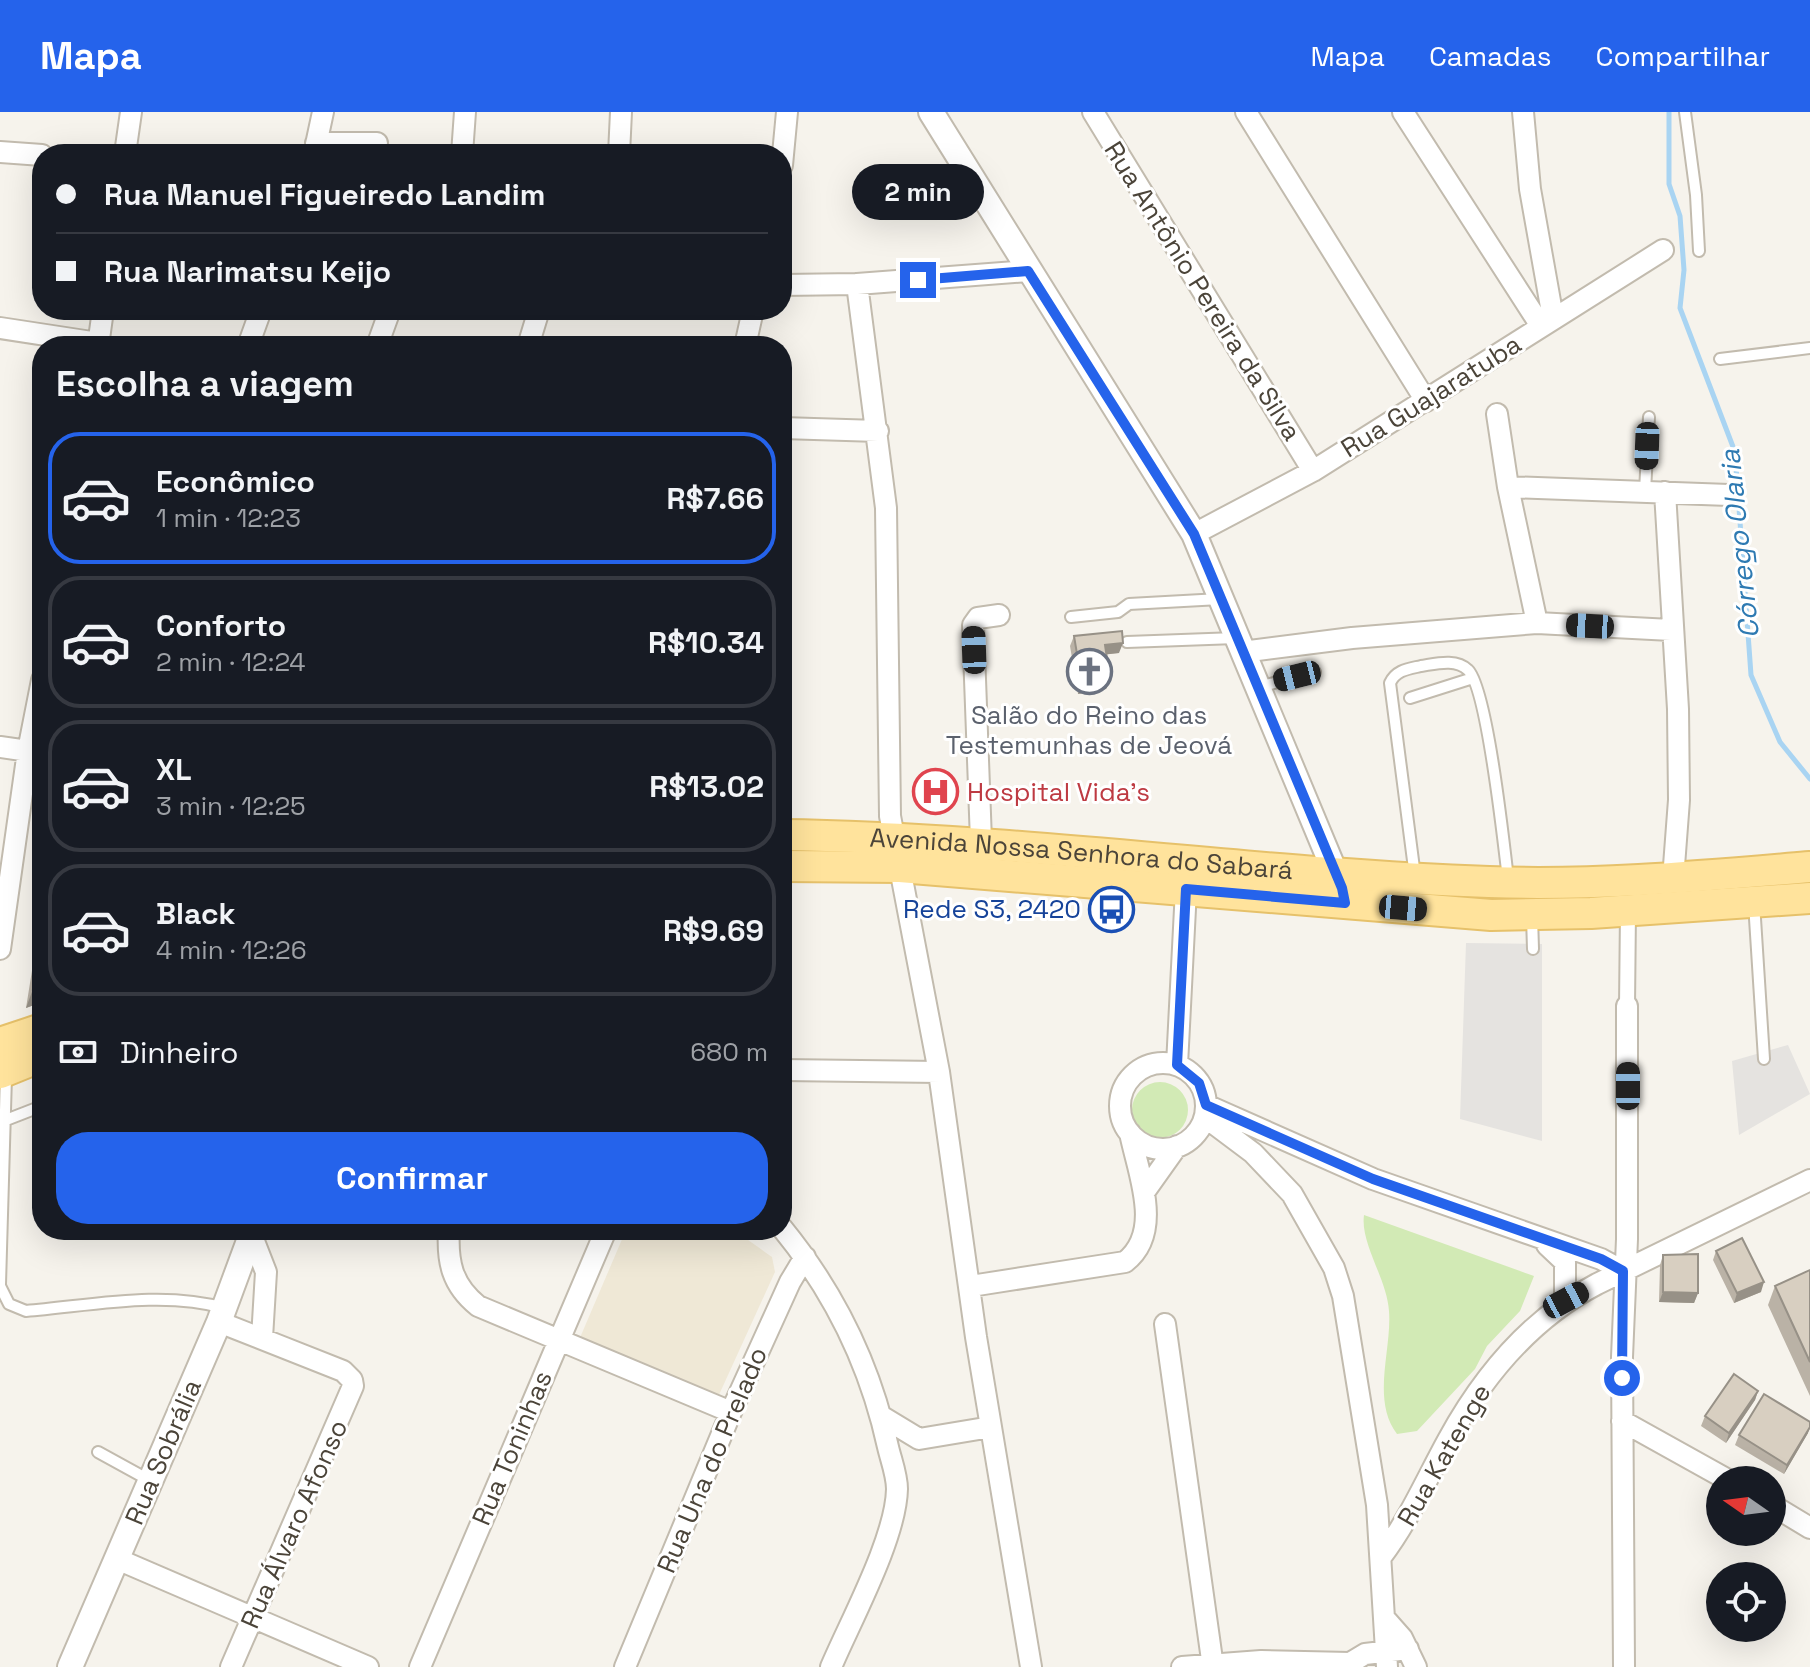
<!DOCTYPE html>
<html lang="pt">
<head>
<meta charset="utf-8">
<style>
	body { margin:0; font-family:"Space Grotesk",sans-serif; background:#242831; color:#f1f3f6; height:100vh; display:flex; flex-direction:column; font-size:30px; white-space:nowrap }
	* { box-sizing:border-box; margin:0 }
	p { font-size:26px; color:#9ea1a6 }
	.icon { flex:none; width:44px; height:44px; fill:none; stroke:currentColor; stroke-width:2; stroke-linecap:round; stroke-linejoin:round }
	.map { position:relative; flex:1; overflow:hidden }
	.panel { position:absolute; left:32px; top:224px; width:760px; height:904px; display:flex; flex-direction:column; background:#171b24; border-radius:32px; box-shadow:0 8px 32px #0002 }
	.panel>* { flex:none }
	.hud { position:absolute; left:32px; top:32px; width:760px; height:176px; border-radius:32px; box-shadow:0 8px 32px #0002; display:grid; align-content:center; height:176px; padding:0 24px; background:#171b24 }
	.needle { width:52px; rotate:284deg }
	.tools { position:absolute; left:1706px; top:1354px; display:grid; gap:16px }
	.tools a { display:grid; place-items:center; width:80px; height:80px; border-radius:50%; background:#171b24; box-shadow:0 8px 32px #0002; font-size:40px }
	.end { position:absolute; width:36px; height:36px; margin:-18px; border:10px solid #2563eb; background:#fff; box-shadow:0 0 0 4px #fff }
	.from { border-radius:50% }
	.bubble { position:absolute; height:56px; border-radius:28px; background:#171b24; box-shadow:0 8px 32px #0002; font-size:26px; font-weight:600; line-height:56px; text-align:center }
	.car { position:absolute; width:24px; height:48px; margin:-24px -12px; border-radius:10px; box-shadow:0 0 6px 2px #0007; background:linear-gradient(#222 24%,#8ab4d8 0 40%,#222 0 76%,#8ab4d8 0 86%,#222 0) }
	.hud b { display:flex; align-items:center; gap:28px; height:76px; font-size:30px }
	.hud b+b { border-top:2px solid #363941 }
	.hud i { width:20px; height:20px; background:#f1f3f6 }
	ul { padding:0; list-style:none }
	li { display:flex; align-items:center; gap:24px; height:132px; margin:0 16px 12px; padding:0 8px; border:4px solid #363941; border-radius:32px }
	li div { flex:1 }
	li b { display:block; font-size:30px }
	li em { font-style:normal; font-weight:600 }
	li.on { border-color:#2563eb }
	li>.icon { width:72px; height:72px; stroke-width:1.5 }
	h2 { padding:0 24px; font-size:36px; line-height:96px }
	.pay { display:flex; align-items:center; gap:20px; height:88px; padding:0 24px; font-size:30px }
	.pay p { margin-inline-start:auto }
	.primary-button { display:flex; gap:16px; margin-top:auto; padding:16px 24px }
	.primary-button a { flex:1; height:92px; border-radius:32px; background:#2563eb; color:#fff; font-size:32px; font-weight:600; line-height:92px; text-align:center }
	header { display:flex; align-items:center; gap:48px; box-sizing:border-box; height:112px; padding:0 40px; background:#2563eb; color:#fff }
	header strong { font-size:38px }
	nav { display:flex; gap:44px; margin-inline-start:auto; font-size:28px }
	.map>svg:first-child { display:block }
	.education { fill:#efe8d6 }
	.green { fill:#d2eab5 }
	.parking { fill:#e5e3e0 }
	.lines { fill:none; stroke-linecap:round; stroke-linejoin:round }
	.stream { stroke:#a9d4f2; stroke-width:5 }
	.service-casing { stroke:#c2bbae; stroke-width:14 }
	.pedestrian-casing { stroke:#c2bbae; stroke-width:18 }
	.minor-casing { stroke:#c2bbae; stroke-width:24 }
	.tertiary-casing { stroke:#c2bbae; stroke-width:28 }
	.primary-casing { stroke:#e6c16a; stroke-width:34 }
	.service { stroke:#fff; stroke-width:10 }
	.pedestrian { stroke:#fff; stroke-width:14 }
	.minor { stroke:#fff; stroke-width:20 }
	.tertiary { stroke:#fff; stroke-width:24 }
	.primary { stroke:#ffe39c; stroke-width:30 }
	.wall { fill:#bab2a6 }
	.shaded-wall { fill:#979187 }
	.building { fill:#d8cfc1; stroke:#979187; stroke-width:2 }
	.route { stroke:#2563eb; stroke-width:10 }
	.labels { text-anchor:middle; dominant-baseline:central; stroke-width:6; stroke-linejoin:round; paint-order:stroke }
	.street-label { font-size:26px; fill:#4b4439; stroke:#fff }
	.worship-label { font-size:26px; fill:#5b616d; stroke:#fff }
	.health-label { font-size:26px; fill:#be3a42; stroke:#fff; text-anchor:start }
	.transit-label { font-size:26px; fill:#164399; stroke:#fff; text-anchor:end }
	.water-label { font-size:28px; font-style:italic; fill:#2e7ab2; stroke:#fff }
</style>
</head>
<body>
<header>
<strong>Mapa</strong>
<nav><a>Mapa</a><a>Camadas</a><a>Compartilhar</a></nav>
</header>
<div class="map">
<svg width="1810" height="1555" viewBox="0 0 1810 1555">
	<rect width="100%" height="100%" fill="#f6f3ec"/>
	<path class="education" d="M626,1118H734L772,1145L775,1160L718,1285L579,1228Z"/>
	<path class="green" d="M1132 998a28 28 0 1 1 56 0a28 28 0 1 1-56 0Z
		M1364,1103L1534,1164L1520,1199L1487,1234L1475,1257L1417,1319L1397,1322C1371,1288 1392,1238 1389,1199C1387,1167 1360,1131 1364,1103Z"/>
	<path class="parking" d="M1466,831L1542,832V1029L1460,1007Z
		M1788,933L1810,982L1739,1023L1732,949Z"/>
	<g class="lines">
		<path class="stream" d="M1669,0V72L1680,104L1684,158L1680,196L1735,340L1751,563L1780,630L1810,667"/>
		<defs>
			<path id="service" d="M1685,0L1696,83L1699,139
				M1720,247L1810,236
				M1645,379L1649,305
				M1071,505L1118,500L1129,492L1220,487
				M1127,530L1236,526
				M1259,575L1315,560
				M1410,586L1473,566
				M1415,764L1390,571C1396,558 1408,557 1421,554C1435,552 1456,546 1468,558C1487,576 1504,733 1508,767
				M1754,791L1764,947
				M1532,805L1533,837
				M6,1008L42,994
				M0,1172L6,964
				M0,1174L9,1192L26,1199C89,1194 162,1178 224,1196
				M98,1340L149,1368"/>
			<path id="pedestrian" d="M1627,894L1628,799"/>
			<path id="minor" d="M1093,0L1313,359
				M1246,0L1426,289
				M1403,0L1541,214
				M1523,0L1530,77L1553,206
				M316,31H377
				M0,40L42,43
				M125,42L131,0
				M314,42L323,0
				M462,42L465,0
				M619,42L621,0
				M782,53L787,0
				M857,172L886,396L890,704L939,960L976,1225L1031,1555
				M782,173L857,172L1028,159
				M0,216L98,231
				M98,234L103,198
				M248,234L261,198
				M377,234L390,198
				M528,234L539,198
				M745,234L753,198
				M1497,302L1508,375L1537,511
				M782,316L878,319
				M1508,375L1729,383
				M1665,380L1678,597L1679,688L1673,767
				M1194,422L1313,359L1663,138
				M1242,540L1352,526L1537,511L1671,518
				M0,635L42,641
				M981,729L973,513L978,506L999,503
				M0,837L28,639L42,568
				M1120 994a43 43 0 1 1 86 0a43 43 0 1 1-86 0Z
				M1177,953L1186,777
				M782,958L939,960
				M1206,993L1373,1067L1601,1147L1623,1159
				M1205,1005L1253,1041L1292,1082L1334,1156L1343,1184L1377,1393L1387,1555
				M1145,1079L1177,1034
				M782,1116C835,1181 870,1252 888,1335C891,1348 897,1363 897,1377C896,1426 851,1508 831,1555
				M449,1118C447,1150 452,1173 478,1194L731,1300
				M252,1124L266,1160L262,1226
				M1547,1133L1565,1150V1189
				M971,1174L1125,1150C1164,1120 1138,1061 1130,1021
				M219,1210L343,1259L352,1268L353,1274L231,1555
				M1165,1212L1213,1555
				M881,1304L919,1327L991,1315
				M1622,1309L1728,1368
				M1772,1393L1810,1416
				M1381,1445C1409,1408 1426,1368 1448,1328C1483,1264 1532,1206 1597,1172L1810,1068
				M117,1447L368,1555
				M1387,1509L1402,1526L1416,1555
				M420,1555L606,1118
				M625,1555L731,1300L790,1170L805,1145
				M1182,1555L1261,1549L1350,1551L1365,1542L1408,1537
				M1624,1555L1622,1245L1627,1127V894"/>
			<path id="tertiary" d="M931,0L1194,422L1342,777
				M70,1555L219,1210L253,1118"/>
			<g id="primary">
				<path id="s1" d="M782,723C1019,726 1253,762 1489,770C1596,774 1703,764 1810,755"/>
				<path d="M782,754L900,755L1491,803L1591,801L1810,786"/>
				<path d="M0,931L42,917"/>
				<path d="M0,961L42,944"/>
			</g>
		</defs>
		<use href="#service" class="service-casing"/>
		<use href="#pedestrian" class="pedestrian-casing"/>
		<use href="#minor" class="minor-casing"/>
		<use href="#tertiary" class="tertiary-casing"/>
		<use href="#primary" class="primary-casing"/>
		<use href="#service" class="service"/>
		<use href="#pedestrian" class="pedestrian"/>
		<use href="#minor" class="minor"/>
		<use href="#tertiary" class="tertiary"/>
		<use href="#primary" class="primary"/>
	</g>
	<path class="wall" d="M1074,524L1119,541L1106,542L1110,567L1106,577L1078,582L1070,534Z
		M42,796V890L26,896Z
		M1716,1139L1761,1180L1734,1191L1713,1148Z
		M1663,1143L1698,1181L1694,1191L1659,1190L1660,1153Z
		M1810,1158V1284L1768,1193L1775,1174Z
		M1758,1279L1755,1288L1726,1331L1701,1314L1705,1304Z
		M1808,1321L1784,1362L1735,1333L1739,1323Z"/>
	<path class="shaded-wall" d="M1123,531L1119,541L1101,543L1105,533Z
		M1110,567L1106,577L1078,582L1082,572Z
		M42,874V890L26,896L33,877Z
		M1764,1170L1761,1180L1734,1191L1737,1181Z
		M1663,1180L1698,1181L1694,1191L1659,1190Z
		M1758,1279L1755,1288L1726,1331L1729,1321Z
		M1810,1315L1808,1321L1784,1362L1787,1353Z"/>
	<path class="building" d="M1122,519L1123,531L1105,533L1110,567L1082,572L1074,524Z
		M42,821V874L33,877Z
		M1742,1126L1764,1170L1737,1181L1716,1139Z
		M1698,1142V1181L1663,1180V1143Z
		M1810,1158V1250L1775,1174Z
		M1734,1262L1758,1279L1729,1321L1705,1304Z
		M1764,1282L1810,1310V1315L1787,1353L1739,1323Z"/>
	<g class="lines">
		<path class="route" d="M918,168L1028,159L1194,422L1342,776L1345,791L1186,777L1177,953L1199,971L1206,993L1373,1067L1601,1147L1623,1159L1622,1266"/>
	</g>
	<defs>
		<symbol id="church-ring" viewBox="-11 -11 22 22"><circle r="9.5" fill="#fff" stroke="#6b7280" stroke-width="1.5"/><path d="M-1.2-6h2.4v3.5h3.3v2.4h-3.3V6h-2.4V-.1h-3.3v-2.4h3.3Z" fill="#6b7280"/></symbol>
		<symbol id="hospital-ring" viewBox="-11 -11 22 22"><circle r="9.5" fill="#fff" stroke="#e0444e" stroke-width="1.5"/><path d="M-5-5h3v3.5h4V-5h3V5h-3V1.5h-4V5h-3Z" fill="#e0444e"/></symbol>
		<symbol id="bus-ring" viewBox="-11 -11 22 22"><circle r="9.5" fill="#fff" stroke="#1a4fb4" stroke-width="1.5"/><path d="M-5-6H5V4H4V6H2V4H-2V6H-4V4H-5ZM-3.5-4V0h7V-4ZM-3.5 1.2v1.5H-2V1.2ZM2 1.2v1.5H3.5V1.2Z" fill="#1a4fb4"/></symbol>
	</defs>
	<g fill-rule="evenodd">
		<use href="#church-ring" x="1064" y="534" width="51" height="51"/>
		<use href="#hospital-ring" x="910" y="654" width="51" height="51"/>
		<use href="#bus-ring" x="1086" y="772" width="51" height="51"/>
	</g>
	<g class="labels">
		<g class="street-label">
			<text transform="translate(1203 179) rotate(58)">Rua Antônio Pereira da Silva</text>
			<text transform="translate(1431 284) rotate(-32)">Rua Guajaratuba</text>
			<text stroke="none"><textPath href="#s1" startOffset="300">Avenida Nossa Senhora do Sabará</textPath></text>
			<text transform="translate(512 1336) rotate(-67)">Rua Toninhas</text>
			<text transform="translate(163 1340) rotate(-67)">Rua Sobrália</text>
			<text transform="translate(1444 1343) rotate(-60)">Rua Katenge</text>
			<text transform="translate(712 1348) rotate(-67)">Rua Una do Prelado</text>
			<text transform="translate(294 1412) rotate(-66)">Rua Álvaro Afonso</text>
		</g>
		<g class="worship-label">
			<text x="1089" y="603">Salão do Reino das<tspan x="1089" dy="30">Testemunhas de Jeová</tspan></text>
		</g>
		<g class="health-label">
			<text x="967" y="680">Hospital Vida's</text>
		</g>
		<g class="transit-label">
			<text x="1081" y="797">Rede S3, 2420</text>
		</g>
		<g class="water-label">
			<text transform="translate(1739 432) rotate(-96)">Córrego Olaria</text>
		</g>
	</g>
</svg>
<div class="tools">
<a><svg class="needle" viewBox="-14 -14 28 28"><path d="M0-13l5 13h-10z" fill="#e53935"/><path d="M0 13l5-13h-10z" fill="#9ea1a6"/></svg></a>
<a><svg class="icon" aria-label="locate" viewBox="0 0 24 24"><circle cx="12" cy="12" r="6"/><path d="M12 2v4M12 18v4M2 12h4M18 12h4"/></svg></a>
</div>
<i class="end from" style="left:1622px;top:1266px"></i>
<i class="end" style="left:918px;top:168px"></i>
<div class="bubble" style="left:852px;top:52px;width:132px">2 min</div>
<i class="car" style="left:1647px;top:334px;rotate:182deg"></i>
<i class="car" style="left:1590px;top:514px;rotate:273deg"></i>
<i class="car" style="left:974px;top:538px;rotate:358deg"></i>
<i class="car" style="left:1297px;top:564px;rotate:256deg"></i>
<i class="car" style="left:1403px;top:796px;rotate:95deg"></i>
<i class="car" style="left:1628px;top:974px;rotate:0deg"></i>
<i class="car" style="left:1566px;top:1188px;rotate:62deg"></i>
<div class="hud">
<b><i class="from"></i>Rua Manuel Figueiredo Landim</b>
<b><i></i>Rua Narimatsu Keijo</b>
</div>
<section class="panel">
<h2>Escolha a viagem</h2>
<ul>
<li class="on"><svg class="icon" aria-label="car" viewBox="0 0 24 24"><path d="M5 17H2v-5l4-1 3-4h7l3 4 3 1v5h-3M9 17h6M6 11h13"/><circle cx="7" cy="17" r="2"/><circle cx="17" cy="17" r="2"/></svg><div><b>Econômico</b><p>1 min · 12:23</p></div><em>R$7.66</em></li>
<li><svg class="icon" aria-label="car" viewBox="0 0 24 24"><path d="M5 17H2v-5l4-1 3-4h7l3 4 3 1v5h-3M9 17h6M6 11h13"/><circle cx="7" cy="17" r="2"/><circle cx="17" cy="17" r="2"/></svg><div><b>Conforto</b><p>2 min · 12:24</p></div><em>R$10.34</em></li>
<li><svg class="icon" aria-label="car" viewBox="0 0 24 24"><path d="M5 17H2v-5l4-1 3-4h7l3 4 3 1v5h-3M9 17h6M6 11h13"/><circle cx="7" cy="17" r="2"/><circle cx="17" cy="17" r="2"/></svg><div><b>XL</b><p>3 min · 12:25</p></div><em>R$13.02</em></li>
<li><svg class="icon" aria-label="car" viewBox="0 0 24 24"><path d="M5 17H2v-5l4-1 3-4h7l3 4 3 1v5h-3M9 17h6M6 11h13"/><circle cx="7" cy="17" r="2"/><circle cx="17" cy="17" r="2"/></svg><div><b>Black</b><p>4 min · 12:26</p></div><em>R$9.69</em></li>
</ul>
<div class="pay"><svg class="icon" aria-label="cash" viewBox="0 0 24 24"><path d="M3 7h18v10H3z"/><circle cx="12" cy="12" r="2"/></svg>Dinheiro<p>680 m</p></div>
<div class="primary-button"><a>Confirmar</a></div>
</section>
</div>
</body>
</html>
